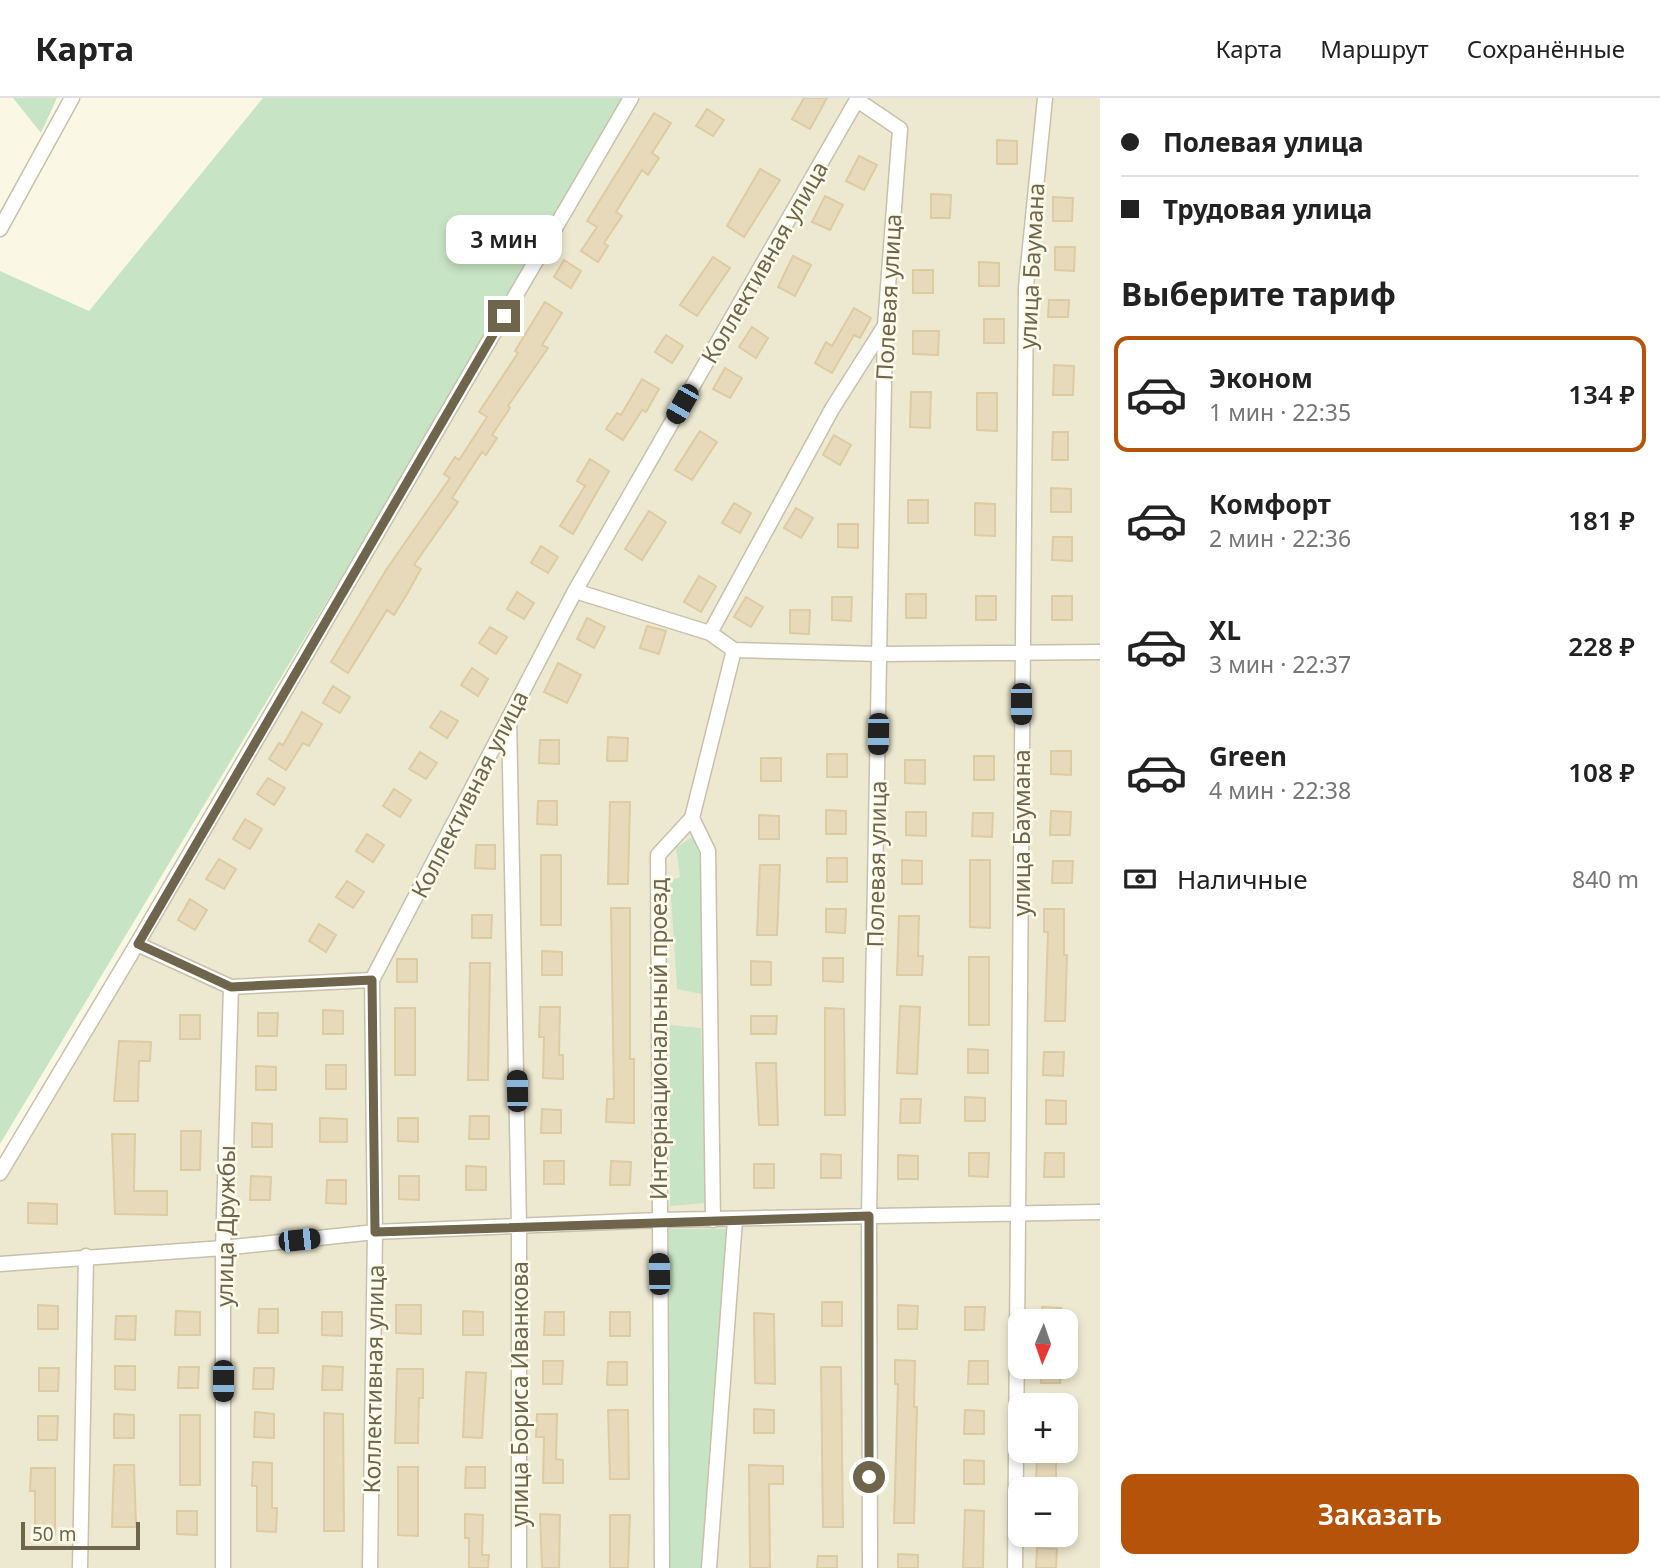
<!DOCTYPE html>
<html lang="ru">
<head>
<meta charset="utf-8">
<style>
	body { margin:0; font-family:"Noto Sans",sans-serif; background:#f2f2f2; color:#222; height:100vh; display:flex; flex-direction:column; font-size:26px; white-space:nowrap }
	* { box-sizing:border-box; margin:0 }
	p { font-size:23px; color:#767676 }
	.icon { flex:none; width:38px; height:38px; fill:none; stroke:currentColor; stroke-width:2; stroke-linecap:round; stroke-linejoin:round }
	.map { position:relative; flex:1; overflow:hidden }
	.sheet { display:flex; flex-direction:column; background:#fff; width:560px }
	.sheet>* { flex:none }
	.guide { display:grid; align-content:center; height:154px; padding:0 21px; background:#fff }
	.needle { width:46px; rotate:182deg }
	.buttons { position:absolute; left:1008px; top:1211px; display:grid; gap:14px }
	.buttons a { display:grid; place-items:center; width:70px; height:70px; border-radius:14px; background:#fff; box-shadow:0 4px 10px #0003; font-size:35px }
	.scale { position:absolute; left:21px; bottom:18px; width:119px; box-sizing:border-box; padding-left:7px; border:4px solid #6f644c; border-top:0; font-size:19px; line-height:24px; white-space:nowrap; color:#6f644c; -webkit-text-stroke:5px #fdfbea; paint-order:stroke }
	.end { position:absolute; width:32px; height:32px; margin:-16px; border:9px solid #6f644c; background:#fff; box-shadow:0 0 0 4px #fff }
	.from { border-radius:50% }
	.bubble { position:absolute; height:49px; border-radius:14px; background:#fff; box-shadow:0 4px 10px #0003; font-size:23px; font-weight:600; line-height:49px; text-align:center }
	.car { position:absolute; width:21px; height:42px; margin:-21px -10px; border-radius:9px; box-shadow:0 0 5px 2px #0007; background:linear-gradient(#222 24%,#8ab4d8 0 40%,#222 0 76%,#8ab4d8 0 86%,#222 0) }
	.guide b { display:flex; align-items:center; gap:24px; height:66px; font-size:26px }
	.guide b+b { border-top:2px solid #e0e0e0 }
	.guide i { width:18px; height:18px; background:#222 }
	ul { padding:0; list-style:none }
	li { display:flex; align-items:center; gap:21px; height:116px; margin:0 14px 10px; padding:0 7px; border:4px solid transparent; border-radius:14px }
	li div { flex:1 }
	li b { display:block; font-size:26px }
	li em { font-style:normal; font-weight:600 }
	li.active { border-color:#b45309 }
	li>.icon { width:63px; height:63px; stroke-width:1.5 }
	h2 { padding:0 21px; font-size:32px; line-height:84px }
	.pay { display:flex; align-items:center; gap:18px; height:77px; padding:0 21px; font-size:26px }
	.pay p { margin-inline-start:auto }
	.button { display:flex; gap:14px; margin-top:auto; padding:14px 21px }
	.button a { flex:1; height:80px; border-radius:14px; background:#b45309; color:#fff; font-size:28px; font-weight:600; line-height:80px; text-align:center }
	header { display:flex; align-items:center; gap:42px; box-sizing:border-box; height:98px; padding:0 35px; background:#fff; border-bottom:2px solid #e0e0e0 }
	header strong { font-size:33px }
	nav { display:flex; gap:38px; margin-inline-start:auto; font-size:24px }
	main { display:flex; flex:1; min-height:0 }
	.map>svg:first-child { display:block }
	.residential { fill:#ede9d1; fill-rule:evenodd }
	.green { fill:#c7e5c4 }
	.building { fill:#e7daba; stroke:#ddcba1; stroke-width:2 }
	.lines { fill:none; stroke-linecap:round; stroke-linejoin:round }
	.street-casing { stroke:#c7c0aa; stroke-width:17 }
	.street { stroke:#fff; stroke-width:14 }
	.route { stroke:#6f644c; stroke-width:9 }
	.labels { text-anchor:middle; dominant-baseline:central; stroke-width:5; stroke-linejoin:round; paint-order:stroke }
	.street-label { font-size:23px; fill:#6f644c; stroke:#fdfbea }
</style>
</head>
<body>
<header>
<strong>Карта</strong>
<nav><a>Карта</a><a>Маршрут</a><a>Сохранённые</a></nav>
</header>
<main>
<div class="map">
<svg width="1100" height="1470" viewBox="0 0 1100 1470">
	<rect width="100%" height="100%" fill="#faf8e4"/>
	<path class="residential" d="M636,0H1100V1470H0V1061ZM1020,1223H1066V1269H1020ZM1020,1307H1066V1353H1020ZM1020,1391H1066V1437H1020Z"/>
	<path class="green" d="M13,0H57L41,35Z
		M263,0H630L0,1046V173L89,213Z
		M692,739L702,753V896L677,891L670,783L680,779L676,750Z
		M670,927L701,930L707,1105L670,1108Z
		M668,1131H727L701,1470H670Z"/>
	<path class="building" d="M804,0H827L810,31L792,21Z
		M707,11L724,22L713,38L696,28Z
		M654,15L671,25L652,55L659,60L648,77L642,72L616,114L622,118L604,145L608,148L598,164L581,153L597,129L587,123Z
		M997,42L1017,43V66H997Z
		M859,58L877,67L864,92L846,83Z
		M760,71L780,82L744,139L727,128Z
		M931,96L951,97L950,120H931Z
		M825,98L843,107L830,132L812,124Z
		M1053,99L1073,100L1072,123H1053Z
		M1055,149H1075L1074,173L1055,172Z
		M793,158L811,167L795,198L778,189Z
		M713,159L730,170L697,218L680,207Z
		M564,162L581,173L571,190L554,179Z
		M979,164L999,165V188H979Z
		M913,172H933V195H913Z
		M1049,202H1069L1068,219H1048Z
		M545,204L562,215L542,247L548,250L508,308L510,310L492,337L497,340L486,357L482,354L452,400L458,404L414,467L421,471L407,496L394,517L387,512L348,575L331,564L386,472L450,380L444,376L455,359L459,362L487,319L479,314L518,255L515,253Z
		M854,210L871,220L860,240L854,237L832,275L815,265L826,244L832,248Z
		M984,221H1004V245H984Z
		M752,229L768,240L756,260L739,249Z
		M913,233H939L938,257L913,256Z
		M666,237L683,248L672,265L655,254Z
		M1054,267L1074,268L1073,297H1053Z
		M725,270L742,280L730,300L713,291Z
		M642,281L659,291L646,314L642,312L623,342L606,331L617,315L621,317Z
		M911,294H931L930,330L910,329Z
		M977,295H997V333L977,332Z
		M700,333L717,344L692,382L675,372Z
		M1053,334H1068V362H1052Z
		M834,337L851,347L840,367L823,357Z
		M590,361L609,373L573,436L560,428L585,388L577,383Z
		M1051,390L1071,391V414H1051Z
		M908,402H928V425H908Z
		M734,405L751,415L740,435L722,425Z
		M975,405L995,406V438L975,437Z
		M796,410L813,420L801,440L784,430Z
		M649,413L666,424L642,462L625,451Z
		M838,426H858V450L838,449Z
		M1053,439H1072V463L1052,462Z
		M541,448L558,459L548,475L531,465Z
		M699,478L716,488L701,514L684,504Z
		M517,494L534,505L524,521L507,511Z
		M906,496H926V520H906Z
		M976,498H996V522H976Z
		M1052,498H1072V522H1052Z
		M746,499L763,509L751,529L734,519Z
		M832,499H852L851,523L832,522Z
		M790,512H810L809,536L790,535Z
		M587,520L605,529L594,550L577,541Z
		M647,528L666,533L659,556L640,550Z
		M490,529L507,539L496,556L479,545Z
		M558,565L581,577L567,605L544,594Z
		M472,570L488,581L478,598L461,587Z
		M333,588L350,599L340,615L323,605Z
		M441,613L458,623L447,640L430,629Z
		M302,614L322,626L309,648L303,645L286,672L269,661L279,645L283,647Z
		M608,639L628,640L627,663H607Z
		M540,642H559V666L539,665Z
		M1051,653H1071V677L1051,676Z
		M420,654L437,665L426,681L409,671Z
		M827,656H847V679H827Z
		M974,658H994V682H974Z
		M761,660H781V683H761Z
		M905,662H925V686L905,685Z
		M268,680L285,690L274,707L257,696Z
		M394,691L411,702L400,719L383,708Z
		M538,703H557V727L537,726Z
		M610,704H630L628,786H608Z
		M826,712L846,713V736H826Z
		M1051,713L1071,714L1070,737H1050Z
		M906,714H926V738L906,737Z
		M973,715H993L992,739L972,738Z
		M759,717L779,718V741H759Z
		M245,721L262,731L250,751L233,741Z
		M367,736L384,747L373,764L356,753Z
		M476,747H495V771L475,770Z
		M541,757H561V827H541Z
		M827,760H847V784H827Z
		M219,761L236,771L224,791L206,781Z
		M902,762L922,763V786H902Z
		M970,762H990V830L970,829Z
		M1053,763H1073L1072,785H1052Z
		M760,767H780L777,837H757Z
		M347,783L364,794L353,810L336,799Z
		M190,801L207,812L195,832L178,822Z
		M611,810H630V961H634V1025L606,1024L607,1001H614Z
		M826,811H846L845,835L826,834Z
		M1044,811H1064V857H1067L1065,923H1045L1048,834H1044Z
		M472,817H492L491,840H472Z
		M899,818H919L918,858H923L922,877H897Z
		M319,826L336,837L326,854L309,843Z
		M542,853L562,854V877H542Z
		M969,859H989V927H969Z
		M823,860H843V884L823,883Z
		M397,861H417V884H397Z
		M751,863L771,864V887H751Z
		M470,865H490L488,982H468Z
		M900,908L920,909L917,976L897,975Z
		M540,909H560L559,957H563V981L543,980L544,939H539Z
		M395,910H415V977H395Z
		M825,910L844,911L845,1017H825Z
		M323,912L343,913V936H323Z
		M258,915H278L277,938H258Z
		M180,917H200V941H180Z
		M751,918H777L776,936H751Z
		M119,943L151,944L150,963H139L138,1003H114Z
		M968,951L988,952V975H968Z
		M1044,954H1064L1063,978L1043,977Z
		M756,965H776L778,1027H759Z
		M326,967H346V991H326Z
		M256,968L276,969V992H256Z
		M965,999L985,1000V1023H965Z
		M901,1001H921L920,1025H900Z
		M1046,1002L1066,1003V1026H1046Z
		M542,1011L561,1012V1035H541Z
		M470,1018H489V1041H469Z
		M320,1020L347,1021V1044H320Z
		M398,1020H418V1044L398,1043Z
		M252,1025L272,1026V1049H252Z
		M181,1033H201L200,1072H181Z
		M112,1036H135L134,1093H167V1117L115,1116Z
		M969,1055H989L988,1079L969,1078Z
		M1045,1055H1064V1079H1044Z
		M821,1056L841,1057V1080H821Z
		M898,1057L918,1058V1081H898Z
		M544,1063H564V1086H544Z
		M611,1063L631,1064L630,1087H610Z
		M754,1066H774V1090H754Z
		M466,1068L486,1069V1092H466Z
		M251,1078L271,1079L270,1102H250Z
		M399,1078H419V1102L399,1101Z
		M327,1082H346V1106L326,1105Z
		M28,1105L57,1106V1126L28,1125Z
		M822,1204H842V1228H822Z
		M38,1207L58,1208V1231H38Z
		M396,1207H421V1236L396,1235Z
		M898,1207L918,1208L917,1231H898Z
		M965,1209H985L984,1232H965Z
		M1042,1209L1061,1210V1223H1041Z
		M259,1211H278V1235H258Z
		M176,1213L200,1214V1237H175Z
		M463,1213L483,1214V1237H463Z
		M322,1214H342V1238L322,1237Z
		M545,1214H564V1237H544Z
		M610,1214H630V1238H610Z
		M754,1215L774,1216L775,1286L755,1285Z
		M116,1218H136L135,1242L115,1241Z
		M895,1262L915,1263L914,1309H917L914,1425H894L898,1286H895Z
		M543,1263H563L562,1286H543Z
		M969,1263H988V1286H968Z
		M608,1264H627V1287H607Z
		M115,1268H135V1292L115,1291Z
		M323,1268L343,1269L342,1292H322Z
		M179,1269H199L198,1290H178Z
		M821,1269H841L843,1429H823Z
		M1041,1269H1061L1060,1285H1041Z
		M39,1270H59L58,1293H39Z
		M254,1270H274L273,1291H253Z
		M397,1271H423V1300H419L418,1345H395Z
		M466,1274L486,1275L482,1340L463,1339Z
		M754,1311L774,1312V1335H754Z
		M608,1312H628L629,1381H610Z
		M965,1312L984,1313V1336H964Z
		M255,1314L274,1316V1340L254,1339Z
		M324,1315L343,1316L344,1433H324Z
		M114,1316L134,1317V1340H114Z
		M537,1316H557L556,1361L563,1362V1385H543L544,1339H536Z
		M180,1317H200V1387H180Z
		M38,1318H58L57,1342H38Z
		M1037,1359H1056V1382H1036Z
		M964,1362L984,1363V1386H964Z
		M253,1364L272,1365V1410H277L276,1434L257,1433V1388H252Z
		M114,1367H134L136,1429H112Z
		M749,1367L783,1368V1386H769L770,1470H750Z
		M398,1369H418V1438L398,1437Z
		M466,1369H485V1390H465Z
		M31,1370H55V1437L35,1436V1393H30Z
		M965,1412L984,1413L983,1470H963Z
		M177,1413H197V1437L177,1436Z
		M465,1416L483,1417L482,1457H489L488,1470H469V1440H465Z
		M540,1416L560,1417L559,1470H542Z
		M610,1417H630L628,1470H610Z
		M1037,1450L1057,1451L1056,1470H1036Z
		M898,1456L918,1457V1470H898Z
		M818,1458H837V1470H817Z"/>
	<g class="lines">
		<defs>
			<path id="street" d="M857,2L900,31L885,228L869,1118L870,1470
				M0,131L72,0
				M575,493L710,535
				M734,552L880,556L1100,554
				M509,619L519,1128V1470
				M137,846L231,889L223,1150V1470
				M231,889L372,882
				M0,1075L137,846L631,0
				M713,1122L708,753L692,720L734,552L710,535L832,311L884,229
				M0,1166L223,1150L375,1134L658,1122L1100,1114
				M80,1470L86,1158
				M370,1470L375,1134L372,882L575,493L858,0
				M662,1470L658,757L692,720
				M709,1470L735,1122
				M1015,1470L1026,189L1045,0"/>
		</defs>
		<use href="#street" class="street-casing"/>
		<use href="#street" class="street"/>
	</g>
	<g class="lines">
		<path class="route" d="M504,218L138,846L231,889L372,882L375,1134L869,1118V1379"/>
	</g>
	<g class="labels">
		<g class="street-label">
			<text transform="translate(764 164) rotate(-60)">Коллективная улица</text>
			<text transform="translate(1031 168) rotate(-87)">улица Баумана</text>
			<text transform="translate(888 199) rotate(-87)">Полевая улица</text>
			<text transform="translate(469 696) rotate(-63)">Коллективная улица</text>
			<text transform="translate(1021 735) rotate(-90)">улица Баумана</text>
			<text transform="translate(876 766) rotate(-89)">Полевая улица</text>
			<text transform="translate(658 941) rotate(-90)">Интернациональный проезд</text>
			<text transform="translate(225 1128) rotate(-89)">улица Дружбы</text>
			<text transform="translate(373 1281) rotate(-89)">Коллективная улица</text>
			<text transform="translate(519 1296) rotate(-90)">улица Бориса Иванкова</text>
		</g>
	</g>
</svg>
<div class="buttons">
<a><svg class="needle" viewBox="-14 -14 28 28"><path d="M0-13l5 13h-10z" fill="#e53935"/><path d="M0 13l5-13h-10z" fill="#767676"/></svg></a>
<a>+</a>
<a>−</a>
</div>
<div class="scale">50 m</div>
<i class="end from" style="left:869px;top:1379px"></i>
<i class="end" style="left:504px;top:218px"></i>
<div class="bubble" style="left:446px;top:117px;width:116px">3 мин</div>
<i class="car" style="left:682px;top:306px;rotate:210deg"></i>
<i class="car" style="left:1021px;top:606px;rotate:180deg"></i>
<i class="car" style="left:878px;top:636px;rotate:181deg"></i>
<i class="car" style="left:517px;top:993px;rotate:359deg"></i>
<i class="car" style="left:299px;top:1142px;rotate:84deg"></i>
<i class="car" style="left:659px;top:1176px;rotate:359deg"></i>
<i class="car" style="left:223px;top:1283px;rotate:180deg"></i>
</div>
<section class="sheet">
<div class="guide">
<b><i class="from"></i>Полевая улица</b>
<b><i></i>Трудовая улица</b>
</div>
<h2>Выберите тариф</h2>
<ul>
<li class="active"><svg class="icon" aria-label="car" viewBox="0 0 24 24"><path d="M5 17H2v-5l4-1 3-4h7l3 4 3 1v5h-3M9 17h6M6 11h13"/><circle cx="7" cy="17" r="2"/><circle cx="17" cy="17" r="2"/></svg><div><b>Эконом</b><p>1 мин · 22:35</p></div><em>134 ₽</em></li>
<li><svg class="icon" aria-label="car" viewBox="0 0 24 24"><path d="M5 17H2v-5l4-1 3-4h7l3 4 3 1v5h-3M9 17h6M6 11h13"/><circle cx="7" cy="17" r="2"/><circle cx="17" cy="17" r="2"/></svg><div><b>Комфорт</b><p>2 мин · 22:36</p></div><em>181 ₽</em></li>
<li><svg class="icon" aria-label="car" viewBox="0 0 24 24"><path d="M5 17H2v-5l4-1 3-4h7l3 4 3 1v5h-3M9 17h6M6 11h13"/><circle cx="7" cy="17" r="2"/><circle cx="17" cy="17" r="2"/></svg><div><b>XL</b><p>3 мин · 22:37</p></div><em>228 ₽</em></li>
<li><svg class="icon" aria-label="car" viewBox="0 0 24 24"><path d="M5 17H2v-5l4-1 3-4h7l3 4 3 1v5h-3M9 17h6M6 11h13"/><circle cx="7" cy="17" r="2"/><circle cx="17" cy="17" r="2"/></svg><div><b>Green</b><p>4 мин · 22:38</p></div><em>108 ₽</em></li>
</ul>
<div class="pay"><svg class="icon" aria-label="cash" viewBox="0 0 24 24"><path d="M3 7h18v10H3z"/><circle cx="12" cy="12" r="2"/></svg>Наличные<p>840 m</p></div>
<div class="button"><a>Заказать</a></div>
</section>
</main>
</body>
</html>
